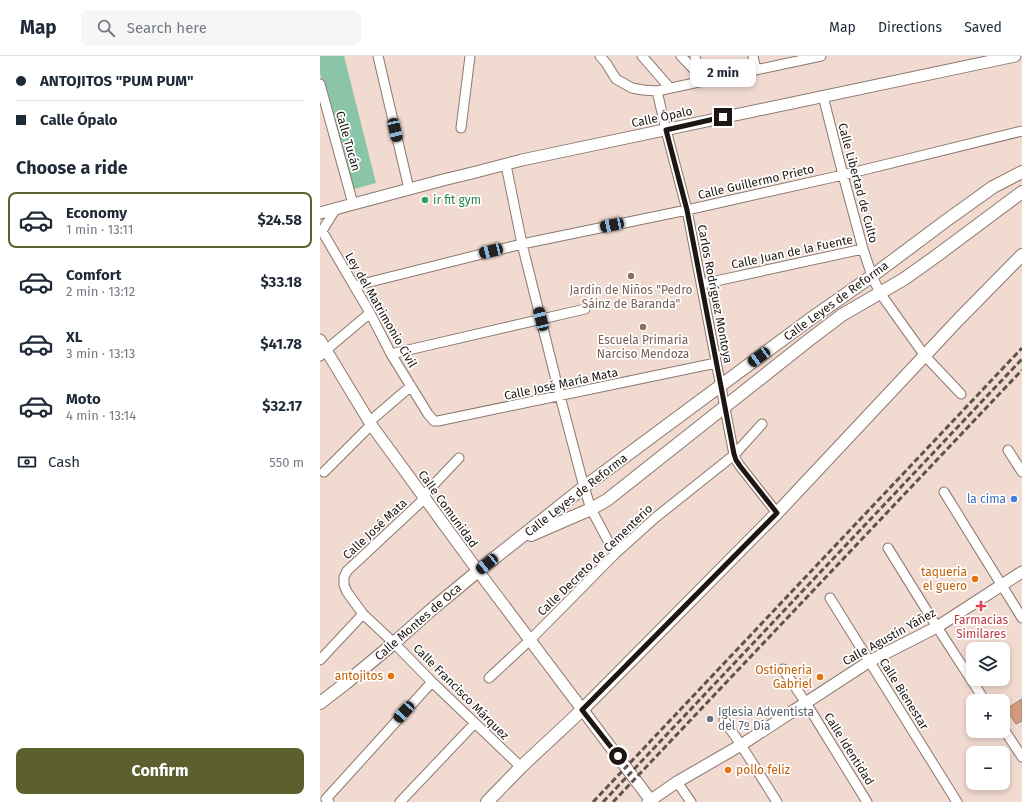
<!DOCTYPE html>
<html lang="en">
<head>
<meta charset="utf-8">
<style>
	body { margin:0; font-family:"Fira Sans",sans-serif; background:#f6f6f7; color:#1f2937; height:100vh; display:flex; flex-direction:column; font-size:15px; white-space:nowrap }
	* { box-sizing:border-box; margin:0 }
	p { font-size:13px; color:#747a83 }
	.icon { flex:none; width:22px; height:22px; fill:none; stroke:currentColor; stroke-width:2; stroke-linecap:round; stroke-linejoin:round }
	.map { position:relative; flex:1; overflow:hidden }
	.side { display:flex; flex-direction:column; background:#fff; width:320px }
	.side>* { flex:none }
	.top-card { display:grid; align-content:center; height:88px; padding:0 16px; background:#fff }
	.buttons { position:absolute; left:646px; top:586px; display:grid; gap:8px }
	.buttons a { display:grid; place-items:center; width:44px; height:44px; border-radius:8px; background:#fff; box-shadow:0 2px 6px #0003; font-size:20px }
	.end { position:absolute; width:18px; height:18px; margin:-9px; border:5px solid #1e1612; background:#fff; box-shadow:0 0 0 2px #fff }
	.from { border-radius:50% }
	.bubble { position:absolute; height:28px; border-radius:8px; background:#fff; box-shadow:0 2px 6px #0003; font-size:13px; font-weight:700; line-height:28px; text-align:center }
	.car { position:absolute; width:12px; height:24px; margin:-12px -6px; border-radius:5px; box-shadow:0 0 3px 1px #0007; background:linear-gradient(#222 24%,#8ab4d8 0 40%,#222 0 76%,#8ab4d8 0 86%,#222 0) }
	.top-card b { display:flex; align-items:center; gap:14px; height:38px; font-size:15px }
	.top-card b+b { border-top:1px solid #e0e1e3 }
	.top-card i { width:10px; height:10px; background:#1f2937 }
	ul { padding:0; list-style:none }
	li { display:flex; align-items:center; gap:12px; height:56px; margin:0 8px 6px; padding:0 8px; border:2px solid transparent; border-radius:8px }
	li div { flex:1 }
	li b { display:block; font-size:15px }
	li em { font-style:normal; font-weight:700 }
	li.selected { border-color:#5c602e }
	li>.icon { width:36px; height:36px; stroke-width:1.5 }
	h2 { padding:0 16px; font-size:18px; line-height:48px }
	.pay { display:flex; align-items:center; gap:10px; height:44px; padding:0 16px; font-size:15px }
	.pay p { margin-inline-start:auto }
	.button { display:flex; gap:8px; margin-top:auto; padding:8px 16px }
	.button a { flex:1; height:46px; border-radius:8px; background:#5c602e; color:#fff; font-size:16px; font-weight:700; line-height:46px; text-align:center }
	header { display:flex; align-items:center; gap:24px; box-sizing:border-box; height:56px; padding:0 20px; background:#fff; border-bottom:1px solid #e0e1e3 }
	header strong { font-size:19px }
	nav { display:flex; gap:22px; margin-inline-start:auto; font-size:14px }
	.search { width:280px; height:36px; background:#f6f6f7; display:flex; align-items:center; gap:10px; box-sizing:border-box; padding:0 14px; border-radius:8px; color:#747a83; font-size:15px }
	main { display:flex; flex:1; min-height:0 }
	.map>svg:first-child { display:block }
	.green { fill:#8bc5a7 }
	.building { fill:#d69b7c; stroke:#968177 }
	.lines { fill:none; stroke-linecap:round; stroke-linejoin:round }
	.minor-casing { stroke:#8c786e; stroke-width:11 }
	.tertiary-casing { stroke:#8c786e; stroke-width:13 }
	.secondary-casing { stroke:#8c786e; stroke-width:14 }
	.minor { stroke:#fff; stroke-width:9 }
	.tertiary { stroke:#fff; stroke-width:11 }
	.secondary { stroke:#fff; stroke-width:12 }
	.rail { stroke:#5f534c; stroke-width:3; stroke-dasharray:6 3; stroke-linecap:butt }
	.route { stroke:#1e1612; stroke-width:5 }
	.leisure-dot { fill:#2e9e5b; stroke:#fff; stroke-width:1.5 }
	.education-dot { fill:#8d6e63; stroke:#fff; stroke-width:1.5 }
	.shop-dot { fill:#3f7fe0; stroke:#fff; stroke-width:1.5 }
	.food-dot { fill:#e8710a; stroke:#fff; stroke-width:1.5 }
	.health-dot { fill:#e0444e; stroke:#fff; stroke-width:1.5 }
	.worship-dot { fill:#6b7280; stroke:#fff; stroke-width:1.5 }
	.labels { text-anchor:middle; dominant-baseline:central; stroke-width:3.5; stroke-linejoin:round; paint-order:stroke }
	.street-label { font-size:12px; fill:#1e1612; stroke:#fff }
	.leisure-label { font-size:12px; fill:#27864d; stroke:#fff; text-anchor:start }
	.education-label { font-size:12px; fill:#785e54; stroke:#fff }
	.shop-label { font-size:12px; fill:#366cbe; stroke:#fff; text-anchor:end }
	.food-label { font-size:12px; fill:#c56008; stroke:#fff; text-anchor:end }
	.health-label { font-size:12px; fill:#be3a42; stroke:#fff }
	.worship-label { font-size:12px; fill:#5b616d; stroke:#fff; text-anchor:start }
</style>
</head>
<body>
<header>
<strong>Map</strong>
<div class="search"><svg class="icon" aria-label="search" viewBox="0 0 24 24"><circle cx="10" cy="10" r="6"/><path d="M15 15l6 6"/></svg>Search here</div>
<nav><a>Map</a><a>Directions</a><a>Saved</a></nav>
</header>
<main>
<section class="side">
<div class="top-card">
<b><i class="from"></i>ANTOJITOS &quot;PUM PUM&quot;</b>
<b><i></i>Calle Ópalo</b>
</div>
<h2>Choose a ride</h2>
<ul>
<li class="selected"><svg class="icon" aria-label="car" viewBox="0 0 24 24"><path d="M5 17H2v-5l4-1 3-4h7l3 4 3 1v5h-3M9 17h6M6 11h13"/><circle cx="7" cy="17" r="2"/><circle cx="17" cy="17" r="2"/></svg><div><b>Economy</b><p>1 min · 13:11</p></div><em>$24.58</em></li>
<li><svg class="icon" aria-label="car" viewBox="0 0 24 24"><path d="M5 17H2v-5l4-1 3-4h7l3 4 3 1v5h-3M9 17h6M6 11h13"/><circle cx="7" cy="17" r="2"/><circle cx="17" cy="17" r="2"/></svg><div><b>Comfort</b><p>2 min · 13:12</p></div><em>$33.18</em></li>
<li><svg class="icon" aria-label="car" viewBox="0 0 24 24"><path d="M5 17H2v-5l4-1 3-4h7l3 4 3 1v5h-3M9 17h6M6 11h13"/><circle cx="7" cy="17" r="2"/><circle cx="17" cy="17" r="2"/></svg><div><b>XL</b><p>3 min · 13:13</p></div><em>$41.78</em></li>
<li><svg class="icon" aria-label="car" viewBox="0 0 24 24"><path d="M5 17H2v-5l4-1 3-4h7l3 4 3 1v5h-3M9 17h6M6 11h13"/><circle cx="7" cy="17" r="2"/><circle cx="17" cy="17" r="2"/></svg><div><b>Moto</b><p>4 min · 13:14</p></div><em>$32.17</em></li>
</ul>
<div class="pay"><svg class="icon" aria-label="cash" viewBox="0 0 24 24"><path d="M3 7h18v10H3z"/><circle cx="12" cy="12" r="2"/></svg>Cash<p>550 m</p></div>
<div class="button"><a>Confirm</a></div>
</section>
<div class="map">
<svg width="702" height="746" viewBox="0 0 702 746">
	<rect width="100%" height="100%" fill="#f1dacf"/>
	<path class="green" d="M0,0H24L56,127L27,135L0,17Z"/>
	<path class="building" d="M702,643V665L696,668L686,653Z"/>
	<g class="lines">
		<defs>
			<path id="minor" d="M58,0L89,133
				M280,0L286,7L296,23L312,32L323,34L337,35L501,0
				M322,0L350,32
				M361,0L378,18L380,26
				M375,0L378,18
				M433,0L436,14
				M0,28L33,148
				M337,35L346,74L367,154L414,399L416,404L420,410L457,457
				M503,40L523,119L543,193L552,220L560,237L605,300L641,338
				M141,72L150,0
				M186,109L202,188L240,340L264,431L271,453L295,498
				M15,154L2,175L50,257L71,298L108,358L114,365H118L396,307
				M382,228L543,193
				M34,230L202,188L367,154L523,119L702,75
				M71,298L265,253
				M0,300L6,294L50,257
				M49,366L91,330
				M688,394L702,416
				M4,416L51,369
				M624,436L702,562
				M102,441L139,402
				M104,443L27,515L24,521V529L27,536L43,558L74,587L112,626L201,711
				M568,492L617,571L665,645
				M510,542L637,746
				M0,604L43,558
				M463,613L486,647L547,746
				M169,622L210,584L295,498L335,462L414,399L442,368
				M404,664L421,689L457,746
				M683,672L702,701
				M357,726L371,746
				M9,746L6,743L112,626
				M80,746L155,667"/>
			<path id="tertiary" d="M0,157L123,124L152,117L202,104L695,0
				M0,284L52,370L158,515L332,746
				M328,746L357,726L421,689L550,605L617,571L702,516"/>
			<path id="secondary" d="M211,479L271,453L287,444L489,284L522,259L584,223L619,198L702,136
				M0,647L26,627L74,587L111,554L158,515L264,431L489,264L552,220L627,164L673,131L702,116
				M167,746L201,711L262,654L457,457L639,263L702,199"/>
		</defs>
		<use href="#minor" class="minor-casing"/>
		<use href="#tertiary" class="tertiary-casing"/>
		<use href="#secondary" class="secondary-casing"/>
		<use href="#minor" class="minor"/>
		<use href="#tertiary" class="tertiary"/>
		<use href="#secondary" class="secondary"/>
		<path class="rail" d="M273,746L702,292
			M283,746L702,303
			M293,746L702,314"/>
	</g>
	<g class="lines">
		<path class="route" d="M298,700L262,654L457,457L420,410L416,404L414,398L367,154L346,74L403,61"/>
	</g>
	<circle class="leisure-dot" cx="105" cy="144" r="4"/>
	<g class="education-dot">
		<circle cx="311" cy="220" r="4"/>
		<circle cx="323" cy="271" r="4"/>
	</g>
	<circle class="shop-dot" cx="694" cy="443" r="4"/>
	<g class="food-dot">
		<circle cx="655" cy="523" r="4"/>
		<circle cx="71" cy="620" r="4"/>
		<circle cx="500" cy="621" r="4"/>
		<circle cx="408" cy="714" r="4"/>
	</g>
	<path class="health-dot" d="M659 544h4v4h4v4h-4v4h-4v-4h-4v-4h4z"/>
	<circle class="worship-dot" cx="390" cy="663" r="4"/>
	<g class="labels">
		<g class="street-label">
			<text transform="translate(342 61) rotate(-12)">Calle Ópalo</text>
			<text transform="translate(28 85) rotate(74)">Calle Tucán</text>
			<text transform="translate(436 126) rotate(-13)">Calle Guillermo Prieto</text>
			<text transform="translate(538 127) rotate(75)">Calle Libertad de Culto</text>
			<text transform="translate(472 196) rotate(-12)">Calle Juan de la Fuente</text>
			<text transform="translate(395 238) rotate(79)">Carlos Rodríguez Montoya</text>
			<text transform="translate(516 245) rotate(-36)">Calle Leyes de Reforma</text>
			<text transform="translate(61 254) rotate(60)">Ley del Matrimonio Civil</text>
			<text transform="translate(241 328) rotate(-12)">Calle José María Mata</text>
			<text transform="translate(256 439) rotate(-38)">Calle Leyes de Reforma</text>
			<text transform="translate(128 453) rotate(54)">Calle Comunidad</text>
			<text transform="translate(55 473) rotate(-43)">Calle José Mata</text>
			<text transform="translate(275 504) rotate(-44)">Calle Decreto de Cementerio</text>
			<text transform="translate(98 566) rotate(-41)">Calle Montes de Oca</text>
			<text transform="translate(569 581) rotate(-29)">Calle Agustín Yáñez</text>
			<text transform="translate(141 636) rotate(45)">Calle Francisco Márquez</text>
			<text transform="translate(584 638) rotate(58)">Calle Bienestar</text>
			<text transform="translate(529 693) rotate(58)">Calle Identidad</text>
		</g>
		<g class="leisure-label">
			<text x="113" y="144">ir fit gym</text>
		</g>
		<g class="education-label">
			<text x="311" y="234">Jardín de Niños "Pedro<tspan x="311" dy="14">Sáinz de Baranda"</tspan></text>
			<text x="323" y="284">Escuela Primaria<tspan x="323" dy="14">Narciso Mendoza</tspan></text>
		</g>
		<g class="shop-label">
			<text x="686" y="443">la cima</text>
		</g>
		<g class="food-label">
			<text x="647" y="516">taqueria<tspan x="647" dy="14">el guero</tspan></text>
			<text x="492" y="614">Ostioneria<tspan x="492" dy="14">Gabriel</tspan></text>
			<text x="63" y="620">antojitos</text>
			<text x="416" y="714" text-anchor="start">pollo feliz</text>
		</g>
		<g class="health-label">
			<text x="661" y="564">Farmacias<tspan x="661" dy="14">Similares</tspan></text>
		</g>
		<g class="worship-label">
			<text x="398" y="656">Iglesia Adventista<tspan x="398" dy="14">del 7º Día</tspan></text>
		</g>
	</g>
</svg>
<div class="buttons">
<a><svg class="icon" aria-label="layers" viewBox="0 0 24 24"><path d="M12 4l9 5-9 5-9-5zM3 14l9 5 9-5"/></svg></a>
<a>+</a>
<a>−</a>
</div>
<i class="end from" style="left:298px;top:700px"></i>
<i class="end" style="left:403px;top:61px"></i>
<div class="bubble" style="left:370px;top:3px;width:66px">2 min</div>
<i class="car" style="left:75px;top:74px;rotate:167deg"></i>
<i class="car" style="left:292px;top:169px;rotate:258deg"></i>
<i class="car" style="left:171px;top:195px;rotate:256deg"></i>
<i class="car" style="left:221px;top:263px;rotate:346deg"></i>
<i class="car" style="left:439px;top:301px;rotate:234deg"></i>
<i class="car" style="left:167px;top:508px;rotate:231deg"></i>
<i class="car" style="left:84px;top:656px;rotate:222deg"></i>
</div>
</main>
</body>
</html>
